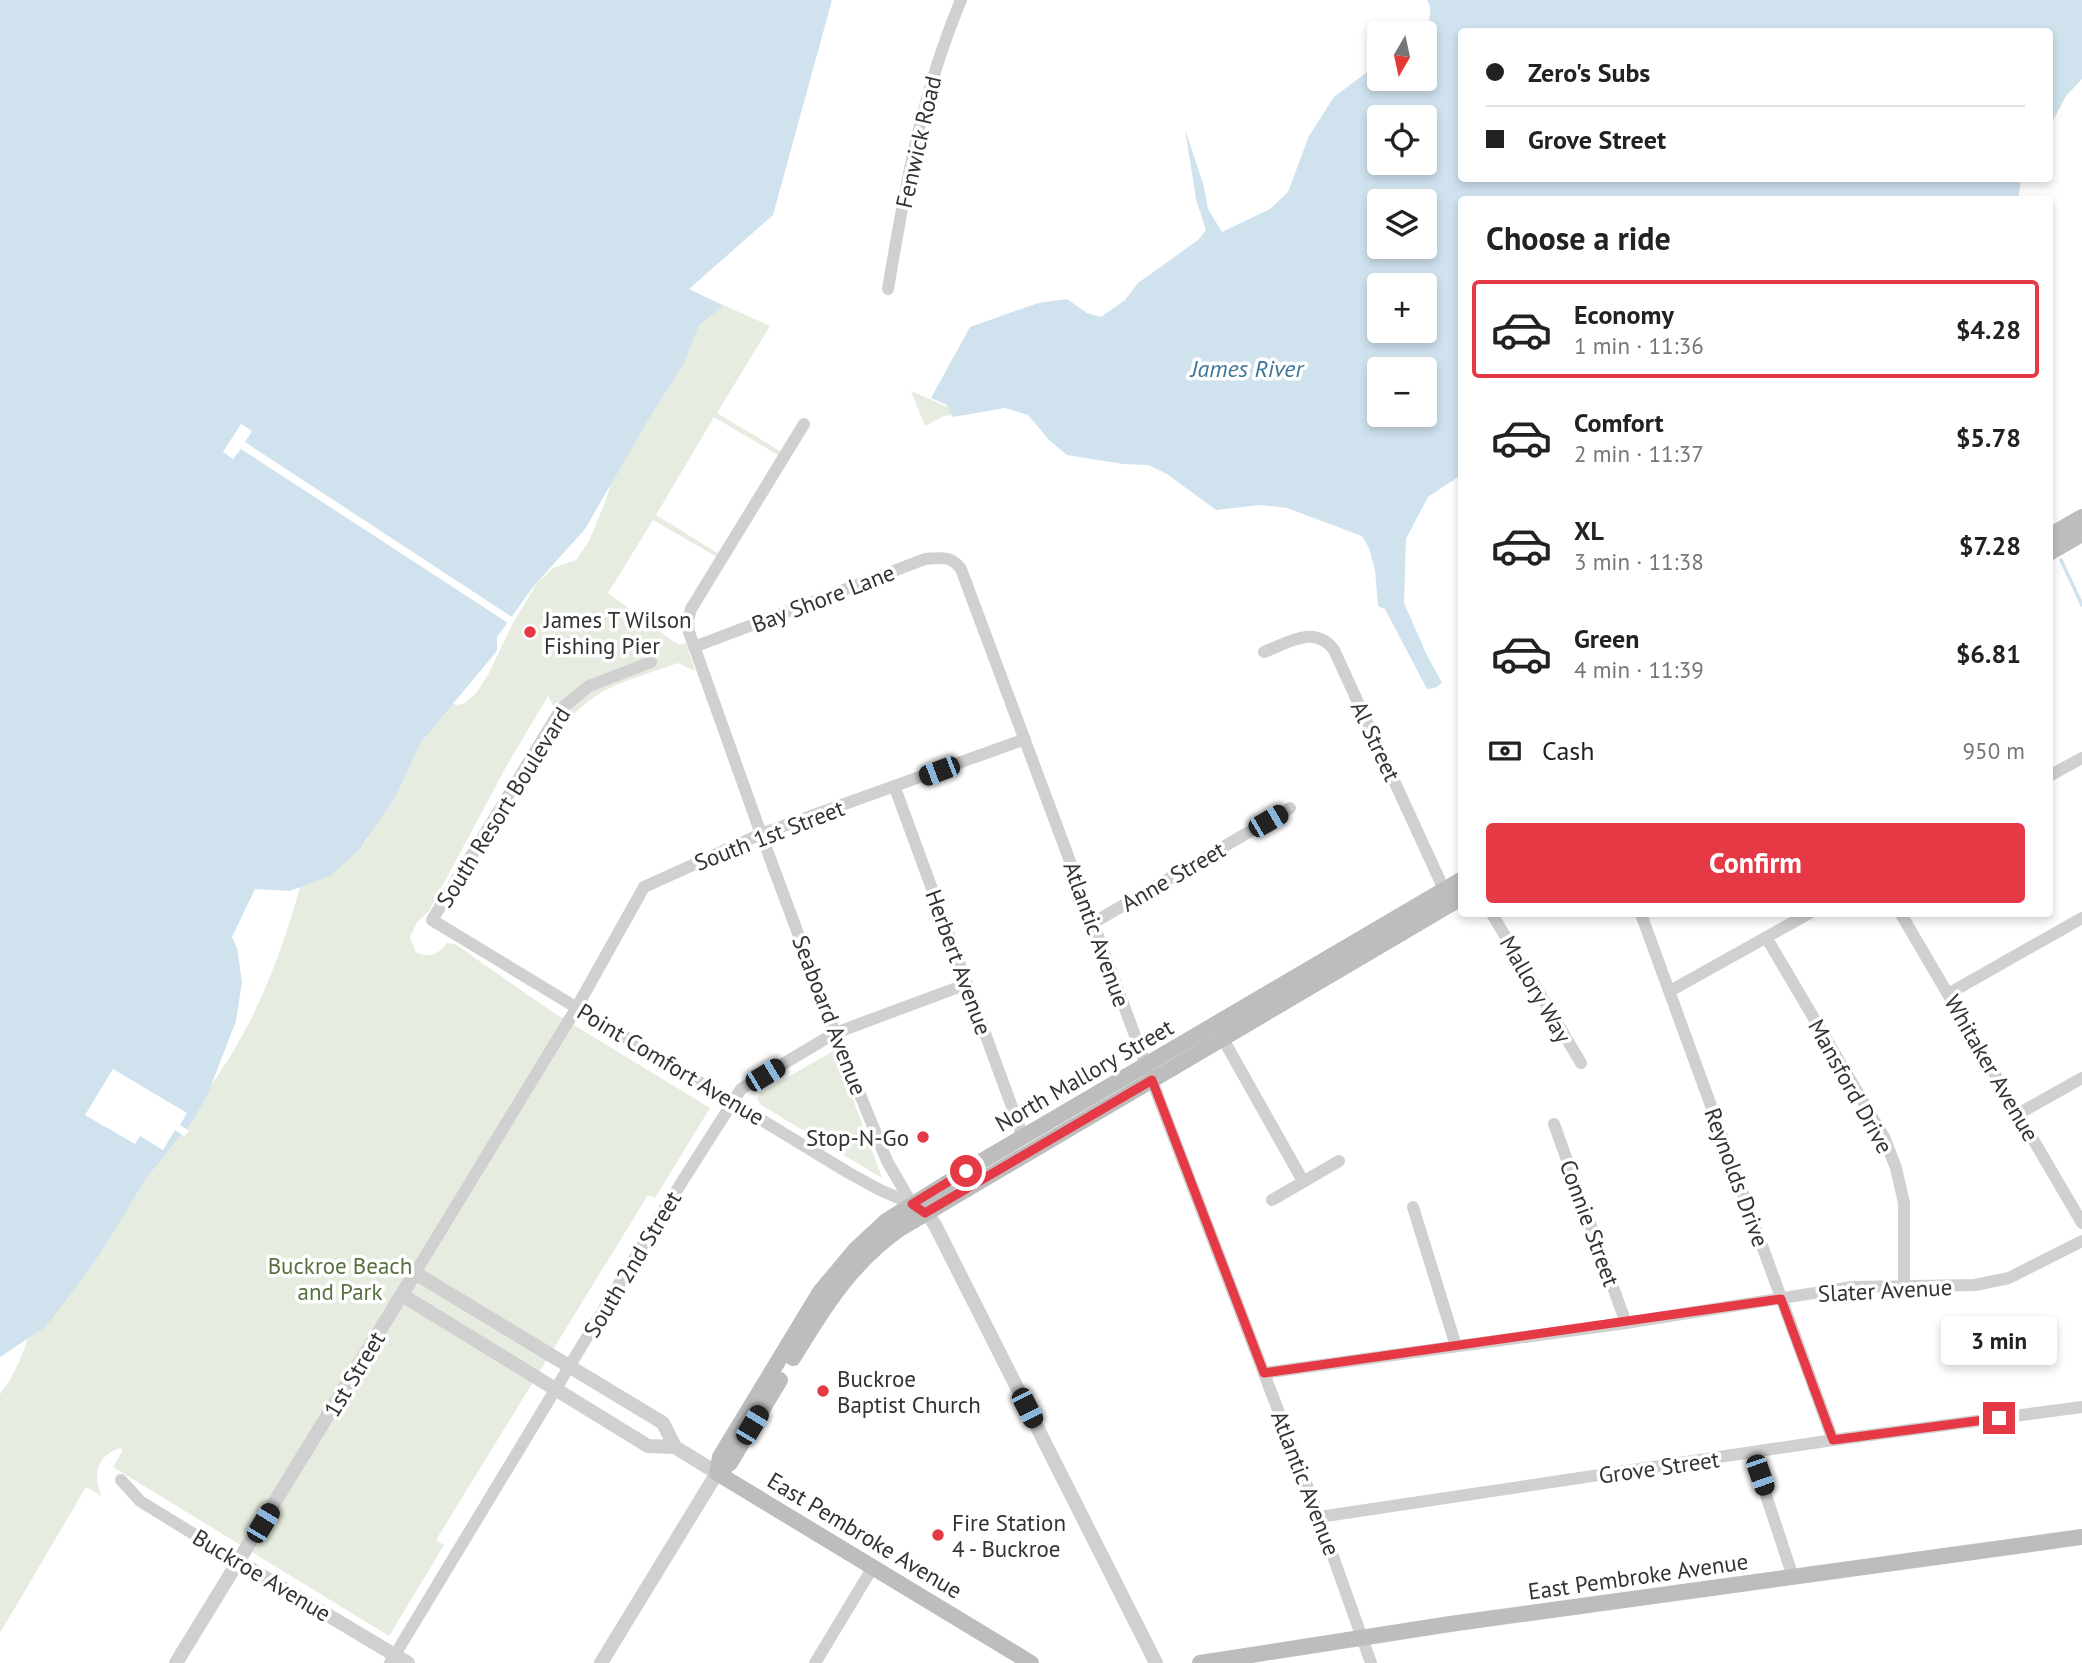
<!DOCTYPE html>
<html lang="en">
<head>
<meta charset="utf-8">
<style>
	body { margin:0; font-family:"PT Sans",sans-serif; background:#f6f6f6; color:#222; height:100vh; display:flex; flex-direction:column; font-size:26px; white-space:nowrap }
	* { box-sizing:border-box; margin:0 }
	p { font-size:23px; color:#767676 }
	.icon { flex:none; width:38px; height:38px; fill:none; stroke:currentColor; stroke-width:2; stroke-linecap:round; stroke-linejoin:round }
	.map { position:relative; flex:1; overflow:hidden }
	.sheet { position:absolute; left:1458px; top:196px; width:595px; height:721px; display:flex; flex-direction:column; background:#fff; border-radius:7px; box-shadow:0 4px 10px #0003 }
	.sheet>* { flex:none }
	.hud { position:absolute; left:1458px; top:28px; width:595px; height:154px; border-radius:7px; box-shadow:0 4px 10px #0003; display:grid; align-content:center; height:154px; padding:0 28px; background:#fff }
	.needle { width:46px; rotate:189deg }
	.fabs { position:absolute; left:1367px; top:21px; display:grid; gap:14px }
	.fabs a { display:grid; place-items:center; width:70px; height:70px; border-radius:7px; background:#fff; box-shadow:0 4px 10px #0003; font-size:35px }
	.end { position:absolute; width:32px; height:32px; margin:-16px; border:9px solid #e63946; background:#fff; box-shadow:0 0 0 4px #fff }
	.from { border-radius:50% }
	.bubble { position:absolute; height:49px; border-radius:7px; background:#fff; box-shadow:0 4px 10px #0003; font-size:23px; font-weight:700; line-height:49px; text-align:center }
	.car { position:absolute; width:21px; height:42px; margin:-21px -10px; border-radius:9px; box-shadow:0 0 5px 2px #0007; background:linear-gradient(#222 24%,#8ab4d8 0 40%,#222 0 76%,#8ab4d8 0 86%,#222 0) }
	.hud b { display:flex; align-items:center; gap:24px; height:66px; font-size:26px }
	.hud b+b { border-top:2px solid #e0e0e0 }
	.hud i { width:18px; height:18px; background:#222 }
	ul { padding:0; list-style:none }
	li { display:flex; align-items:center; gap:21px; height:98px; margin:0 14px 10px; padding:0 14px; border:4px solid transparent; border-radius:7px }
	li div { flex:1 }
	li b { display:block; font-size:26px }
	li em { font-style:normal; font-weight:700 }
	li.on { border-color:#e63946 }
	li>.icon { width:63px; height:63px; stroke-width:1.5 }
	h2 { padding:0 28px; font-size:32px; line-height:84px }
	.pay { display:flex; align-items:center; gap:18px; height:77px; padding:0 28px; font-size:26px }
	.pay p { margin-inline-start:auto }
	.action { display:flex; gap:14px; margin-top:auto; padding:14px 28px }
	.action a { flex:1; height:80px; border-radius:7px; background:#e63946; color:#fff; font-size:28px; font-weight:700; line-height:80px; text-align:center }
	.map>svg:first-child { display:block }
	.green { fill:#e6ecdf }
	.water { fill:#cfe2ee; fill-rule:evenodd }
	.pier { fill:#fff }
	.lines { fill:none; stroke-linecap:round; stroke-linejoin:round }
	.stream { stroke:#cfe2ee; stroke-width:3.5 }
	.minor { stroke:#d0d0d0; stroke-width:12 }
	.tertiary { stroke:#d0d0d0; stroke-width:14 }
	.secondary { stroke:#bdbdbd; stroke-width:16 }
	.route { stroke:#e63946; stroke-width:9 }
	.poi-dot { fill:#e63946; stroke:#fff; stroke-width:2.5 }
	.labels { text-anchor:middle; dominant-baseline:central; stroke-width:7; stroke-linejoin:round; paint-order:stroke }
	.street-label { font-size:23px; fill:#333; stroke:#fff }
	.poi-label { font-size:23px; fill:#333; stroke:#fff; text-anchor:start }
	.park-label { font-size:23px; fill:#56703f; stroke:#fff }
	.water-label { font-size:24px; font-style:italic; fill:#3f7597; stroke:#fff }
</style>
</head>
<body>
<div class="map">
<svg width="2082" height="1663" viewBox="0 0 2082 1663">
	<rect width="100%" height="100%" fill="#fff"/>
	<path class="green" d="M688,289L770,326L717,413L785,454L783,458L714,417L656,515L724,557L722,560L653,520L608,593L671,640L680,645L686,643L695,671L678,663C632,680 595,685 564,726L548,696L507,765L429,911L417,922L410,937L416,952C430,959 438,954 447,943L455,944L551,1011L710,1108L655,1198L648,1195L436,1540L444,1545L389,1636L113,1467L123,1450L120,1448C96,1456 92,1476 102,1496L86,1487L0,1633V1394C17,1373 25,1348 33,1322C36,1313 38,1301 44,1293C102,1212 175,1143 228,1060C265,1001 290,930 306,863L353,852L366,842L441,700L457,705L465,703L477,692L488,675L513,623L537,583L553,568L576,560L589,541L607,497L620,453Z
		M911,391L964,414L944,416L925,426Z
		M835,1050L882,1178L761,1105L757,1099L760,1093Z"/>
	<path class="water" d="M0,0H832L773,215L689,289L723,306L699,325L684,363L648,420L585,529L533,587L497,637V651L421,742L394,799L360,849L330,876L290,891L255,889L232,937L237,948L242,982L236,1021L207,1096L193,1120L147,1177L101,1252L70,1295L45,1327L0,1357Z
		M1427,0H2082V79L2066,96L2049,128V32H1461V178L2021,179L2018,200H1461V475L1428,497L1406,539L1404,603L1426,653L1442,683L1435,688L1427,689L1385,609L1378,606L1375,570L1369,548L1362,536L1287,508L1260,505L1216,510L1167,474L1148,465L1123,464L1067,455L1050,441L1028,415L1005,408L953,417L947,405L931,398L970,327L1038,303L1067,299L1087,313L1101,317L1125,300L1138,283L1198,240L1206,230L1196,199L1185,129L1204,187L1208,209L1222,232L1270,209L1288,192L1309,136L1334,97L1379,63V79H1424V33H1421C1429,24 1434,11 1427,0ZM1379,117H1424V163H1379ZM1379,201H1424V247H1379ZM1379,285H1424V331H1379ZM1379,369H1424V415H1379Z"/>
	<path class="pier" d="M241,424L252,431L245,442L515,619L511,625L241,449L233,459L223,452Z
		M113,1069L187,1113L180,1125L189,1131L184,1136L175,1130L163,1150L140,1136L135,1144L85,1115Z"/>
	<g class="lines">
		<path class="stream" d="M2061,560L2082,605"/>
		<path class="minor" d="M888,289C905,187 921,96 961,0
			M804,424L691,609L688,621L689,632L761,834L835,1033L887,1161L912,1204
			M694,647L925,559C940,558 951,555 961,569L1146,1065L1319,1517L1371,1663
			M1264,652C1287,643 1315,624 1334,650L1447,896
			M651,662L589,686L561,709L432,920L849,1173L878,1189L912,1204
			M2049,776L2082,758
			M895,788L1023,1137
			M1492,914L1581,1063
			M1641,914L1833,1440
			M1901,914L2082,1223
			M1093,923L1290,808
			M1766,937L1884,1137L1896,1168L1904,1203V1286
			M1670,991L1808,914
			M1948,994L2082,918
			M1223,1039L1303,1181
			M2018,1114L2082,1078
			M1554,1124L1626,1323
			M1272,1200L1339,1161
			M1413,1207L1456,1346
			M415,1273L577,1007L644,887L761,834L1025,739
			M1264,1373L1626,1323L1852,1287L1975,1285L2009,1278L2082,1241
			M1752,1453L1793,1577
			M121,1480L140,1501L239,1562
			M1319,1517L1833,1440L2082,1407
			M390,1663L659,1218L741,1089L835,1033L967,984
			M815,1663L873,1567"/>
		<path class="tertiary" d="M919,1209L931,1219L936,1227L1156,1663
			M402,1295L648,1446L675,1447L717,1473L601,1663
			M239,1562L408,1663
			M176,1663L415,1273L663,1423L675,1447"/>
		<path class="secondary" d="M2049,536L2082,517
			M2049,553L2082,534
			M793,1358C824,1307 851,1263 901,1228L1461,898
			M717,1473L720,1457L820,1292L856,1249L886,1221L982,1161L1461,880
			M717,1473L730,1463L780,1380
			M717,1473L1031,1663
			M1200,1663L1450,1624L2082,1537"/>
	</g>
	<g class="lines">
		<path class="route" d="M966,1171L912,1204L925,1213L1152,1080L1264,1373L1781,1299L1833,1440L1999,1418"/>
	</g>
	<g class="poi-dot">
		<circle cx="530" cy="632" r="7"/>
		<circle cx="923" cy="1137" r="7"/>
		<circle cx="823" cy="1391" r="7"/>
		<circle cx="938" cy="1535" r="7"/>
	</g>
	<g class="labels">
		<g class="street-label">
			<text transform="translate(918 142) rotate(-77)">Fenwick Road</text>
			<text transform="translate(823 598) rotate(-21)">Bay Shore Lane</text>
			<text transform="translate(1376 741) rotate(65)">Al Street</text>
			<text transform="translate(503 807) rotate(-58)">South Resort Boulevard</text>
			<text transform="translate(769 835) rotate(-21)">South 1st Street</text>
			<text transform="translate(1173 876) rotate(-30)">Anne Street</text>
			<text transform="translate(1097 934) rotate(70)">Atlantic Avenue</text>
			<text transform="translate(959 962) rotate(70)">Herbert Avenue</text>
			<text transform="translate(1536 989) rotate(60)">Mallory Way</text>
			<text transform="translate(830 1015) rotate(69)">Seaboard Avenue</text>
			<text transform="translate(671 1064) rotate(31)">Point Comfort Avenue</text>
			<text transform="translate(1992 1068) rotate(60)">Whitaker Avenue</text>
			<text transform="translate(1084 1075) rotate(-30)">North Mallory Street</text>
			<text transform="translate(1851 1086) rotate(61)">Mansford Drive</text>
			<text transform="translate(1737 1177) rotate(70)">Reynolds Drive</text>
			<text transform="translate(1590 1223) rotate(70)">Connie Street</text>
			<text transform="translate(632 1264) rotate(-59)">South 2nd Street</text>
			<text transform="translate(1885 1290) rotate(-3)">Slater Avenue</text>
			<text transform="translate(354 1374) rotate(-59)">1st Street</text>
			<text transform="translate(1659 1467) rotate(-8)">Grove Street</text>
			<text transform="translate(1306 1483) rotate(69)">Atlantic Avenue</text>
			<text transform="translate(865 1535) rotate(31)">East Pembroke Avenue</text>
			<text transform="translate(262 1575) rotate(31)">Buckroe Avenue</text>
			<text transform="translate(1638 1576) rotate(-8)">East Pembroke Avenue</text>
		</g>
		<g class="poi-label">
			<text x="544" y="619">James T Wilson<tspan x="544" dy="26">Fishing Pier</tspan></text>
			<text x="909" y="1137" text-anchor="end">Stop-N-Go</text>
			<text x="837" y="1378">Buckroe<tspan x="837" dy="26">Baptist Church</tspan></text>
			<text x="952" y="1522">Fire Station<tspan x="952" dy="26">4 - Buckroe</tspan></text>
		</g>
		<g class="park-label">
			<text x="340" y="1265">Buckroe Beach<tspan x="340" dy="26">and Park</tspan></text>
		</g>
		<g class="water-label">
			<text x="1247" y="368">James River</text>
		</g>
	</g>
</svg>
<div class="fabs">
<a><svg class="needle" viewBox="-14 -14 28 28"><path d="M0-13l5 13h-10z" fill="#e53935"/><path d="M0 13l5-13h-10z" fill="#767676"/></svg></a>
<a><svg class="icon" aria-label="locate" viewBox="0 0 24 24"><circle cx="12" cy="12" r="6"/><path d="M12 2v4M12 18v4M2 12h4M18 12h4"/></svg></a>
<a><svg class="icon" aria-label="layers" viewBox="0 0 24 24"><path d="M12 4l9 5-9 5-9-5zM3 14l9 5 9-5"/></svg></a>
<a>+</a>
<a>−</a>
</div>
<i class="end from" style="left:966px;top:1171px"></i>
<i class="end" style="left:1999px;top:1418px"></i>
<div class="bubble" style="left:1941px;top:1316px;width:116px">3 min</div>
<i class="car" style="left:939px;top:771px;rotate:249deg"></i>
<i class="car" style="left:1268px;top:821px;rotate:60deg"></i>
<i class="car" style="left:765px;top:1075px;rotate:59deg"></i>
<i class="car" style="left:1027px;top:1408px;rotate:153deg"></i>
<i class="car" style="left:752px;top:1425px;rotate:31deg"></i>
<i class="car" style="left:1760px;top:1475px;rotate:161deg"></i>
<i class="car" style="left:263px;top:1523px;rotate:31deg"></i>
<div class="hud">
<b><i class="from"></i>Zero's Subs</b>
<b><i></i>Grove Street</b>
</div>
<section class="sheet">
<h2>Choose a ride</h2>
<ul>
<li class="on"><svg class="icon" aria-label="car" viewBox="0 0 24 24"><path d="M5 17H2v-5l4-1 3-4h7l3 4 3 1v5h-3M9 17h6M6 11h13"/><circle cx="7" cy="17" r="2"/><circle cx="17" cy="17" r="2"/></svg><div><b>Economy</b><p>1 min · 11:36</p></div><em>$4.28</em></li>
<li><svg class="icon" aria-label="car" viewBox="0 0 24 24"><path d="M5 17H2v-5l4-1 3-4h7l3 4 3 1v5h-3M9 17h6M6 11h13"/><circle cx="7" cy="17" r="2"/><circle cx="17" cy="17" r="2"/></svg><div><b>Comfort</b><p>2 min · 11:37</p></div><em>$5.78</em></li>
<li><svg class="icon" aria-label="car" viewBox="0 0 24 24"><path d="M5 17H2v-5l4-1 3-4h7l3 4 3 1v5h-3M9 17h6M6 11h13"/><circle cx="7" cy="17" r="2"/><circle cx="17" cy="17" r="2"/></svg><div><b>XL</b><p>3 min · 11:38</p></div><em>$7.28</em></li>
<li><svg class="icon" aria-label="car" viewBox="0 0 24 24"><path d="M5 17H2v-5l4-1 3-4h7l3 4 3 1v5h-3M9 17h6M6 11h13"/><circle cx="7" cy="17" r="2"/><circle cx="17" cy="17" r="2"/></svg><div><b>Green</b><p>4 min · 11:39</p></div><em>$6.81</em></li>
</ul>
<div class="pay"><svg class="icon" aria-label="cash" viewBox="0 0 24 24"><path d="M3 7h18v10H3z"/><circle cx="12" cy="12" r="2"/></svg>Cash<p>950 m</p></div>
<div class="action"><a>Confirm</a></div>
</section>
</div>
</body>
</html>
